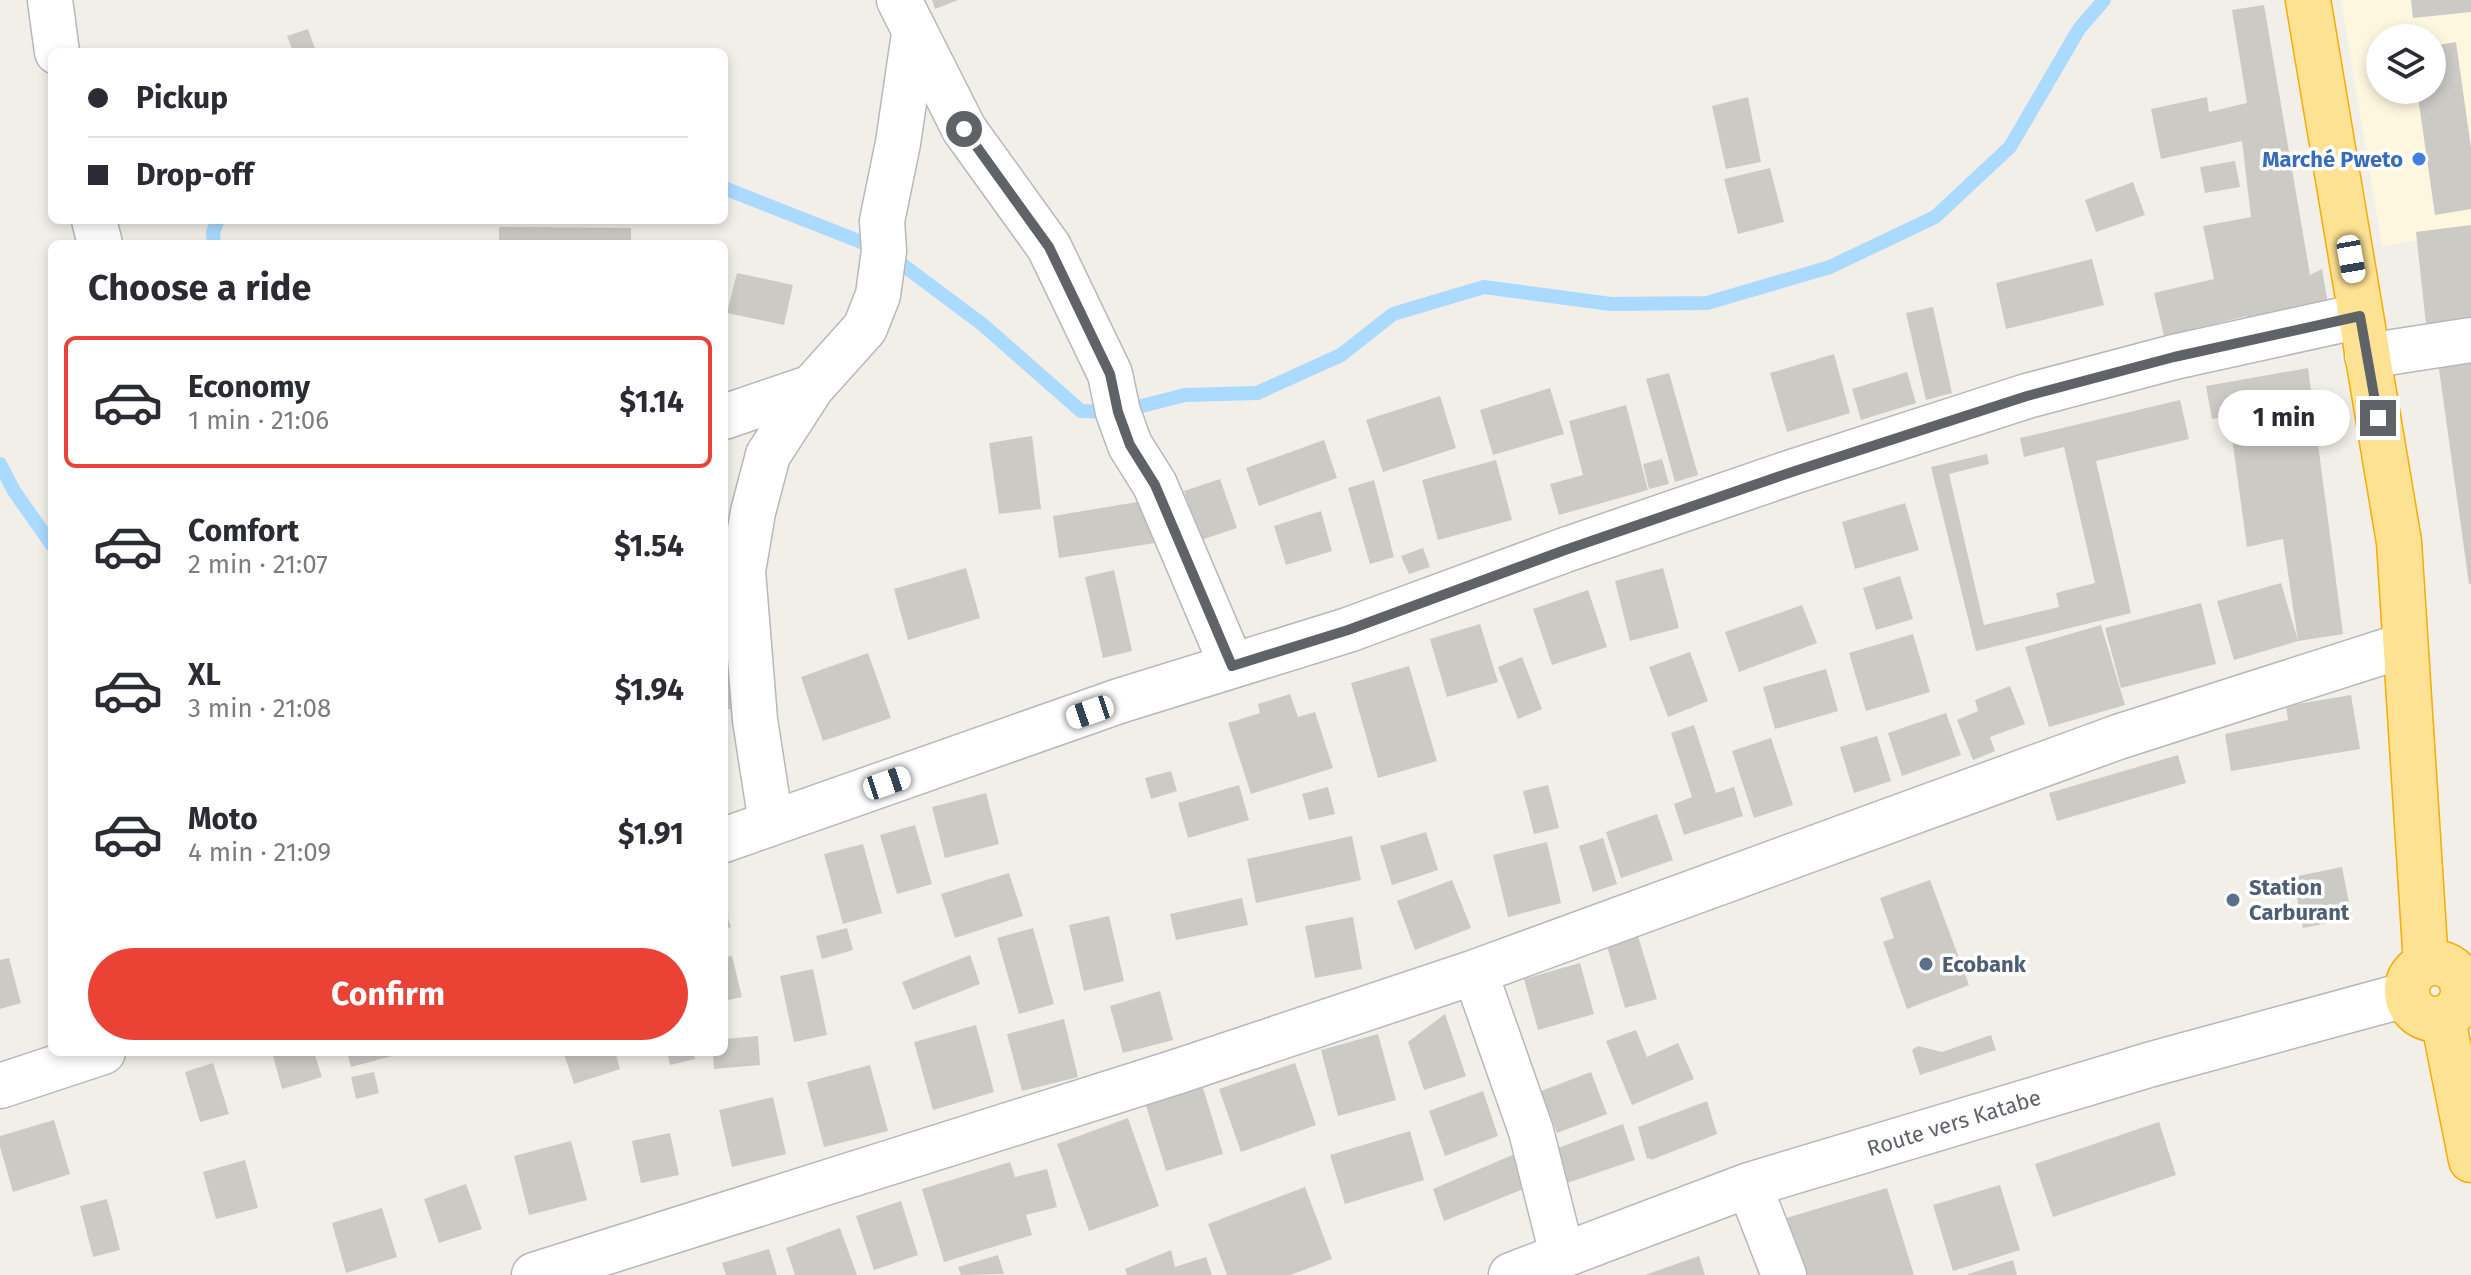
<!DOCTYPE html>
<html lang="en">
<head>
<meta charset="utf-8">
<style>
	body { margin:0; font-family:"Fira Sans",sans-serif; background:#f2f2f3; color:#2b2b33; height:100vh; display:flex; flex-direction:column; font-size:30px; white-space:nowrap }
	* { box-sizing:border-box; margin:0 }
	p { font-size:26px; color:#7c7c81 }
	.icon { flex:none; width:44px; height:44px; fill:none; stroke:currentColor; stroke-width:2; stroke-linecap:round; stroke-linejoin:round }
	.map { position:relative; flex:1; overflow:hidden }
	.sheet { position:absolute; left:48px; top:240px; width:680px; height:816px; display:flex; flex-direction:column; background:#fff; border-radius:12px; box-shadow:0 4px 12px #0003 }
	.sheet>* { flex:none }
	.banner { position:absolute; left:48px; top:48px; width:680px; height:176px; border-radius:12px; box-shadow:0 4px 12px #0003; display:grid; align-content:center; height:176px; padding:0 40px; background:#fff }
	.tools { position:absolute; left:2366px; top:24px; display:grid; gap:16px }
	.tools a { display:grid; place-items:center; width:80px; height:80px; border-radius:50%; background:#fff; box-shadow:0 4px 12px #0003; font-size:40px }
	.end { position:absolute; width:36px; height:36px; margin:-18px; border:10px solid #5f6368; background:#fff; box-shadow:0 0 0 4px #fff }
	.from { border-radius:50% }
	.bubble { position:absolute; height:56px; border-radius:28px; background:#fff; box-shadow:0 4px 12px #0003; font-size:26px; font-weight:700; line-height:56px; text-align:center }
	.car { position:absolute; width:24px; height:48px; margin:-24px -12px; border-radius:10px; box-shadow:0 0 6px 2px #0007; background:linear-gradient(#fff 24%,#345 0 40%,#fff 0 76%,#345 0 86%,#fff 0) }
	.banner b { display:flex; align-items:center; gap:28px; height:76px; font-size:30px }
	.banner b+b { border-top:2px solid #e1e1e2 }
	.banner i { width:20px; height:20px; background:#2b2b33 }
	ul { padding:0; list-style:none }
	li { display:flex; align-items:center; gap:24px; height:132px; margin:0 16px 12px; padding:0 24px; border:4px solid transparent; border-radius:12px }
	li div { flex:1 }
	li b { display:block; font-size:30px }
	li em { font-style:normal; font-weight:700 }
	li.active { border-color:#ea4335 }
	li>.icon { width:72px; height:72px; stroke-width:1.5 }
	h2 { padding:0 40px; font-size:36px; line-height:96px }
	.button { display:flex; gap:16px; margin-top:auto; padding:16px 40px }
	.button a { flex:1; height:92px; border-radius:48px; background:#ea4335; color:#fff; font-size:32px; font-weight:700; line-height:92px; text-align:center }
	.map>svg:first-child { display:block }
	.commercial { fill:#fef7e0; fill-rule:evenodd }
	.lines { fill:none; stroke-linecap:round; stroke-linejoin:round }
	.stream { stroke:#aadaff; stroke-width:14 }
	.building { fill:#cccac5 }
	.minor-casing { stroke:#b5b8bc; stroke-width:47 }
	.highway-casing { stroke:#f9ab00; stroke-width:47 }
	.minor { stroke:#fff; stroke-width:44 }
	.highway { stroke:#fde293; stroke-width:44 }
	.route { stroke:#5f6368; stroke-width:10 }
	.shop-dot { fill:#3f7fe0; stroke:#fff; stroke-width:3 }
	.service-dot { fill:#5c6f8a; stroke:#fff; stroke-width:3 }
	.labels { text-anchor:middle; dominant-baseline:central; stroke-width:7; stroke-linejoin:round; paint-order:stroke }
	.shop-label { font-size:22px; font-weight:bold; fill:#366cbe; stroke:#fff; text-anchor:end }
	.service-label { font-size:22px; font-weight:bold; fill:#4e5e75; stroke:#fff; text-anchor:start }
	.street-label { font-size:22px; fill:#5f6368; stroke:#fff }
</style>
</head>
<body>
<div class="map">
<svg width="2471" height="1275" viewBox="0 0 2471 1275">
	<rect width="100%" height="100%" fill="#f1efe8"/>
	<path class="commercial" d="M2341,0H2471V229L2382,247ZM2380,38H2432V90H2380Z"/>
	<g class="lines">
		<path class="stream" d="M724,188L884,251L982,324L1081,411L1118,412L1185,395L1257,393L1341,355L1393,314L1484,287L1611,304L1707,303L1830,267L1935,217L2010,147L2079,29L2104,0
			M214,244L213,232L218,220
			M0,464L14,491L52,545"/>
	</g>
	<path class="building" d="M932,0H958L935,9Z
		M2411,0H2471V12L2413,18Z
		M2264,5L2310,275L2322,269L2328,304L2249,329L2247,316L2164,336L2154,293L2214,279L2203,226L2251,217L2242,141L2161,159L2151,109L2207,97L2209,112L2247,103L2232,10Z
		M308,29L315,49L293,52L287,36Z
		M2456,42L2471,148V209L2435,215L2417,90H2432V46Z
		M1748,97L1761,162L1726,169L1712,106Z
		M2235,161L2240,187L2205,193L2200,167Z
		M1770,168L1784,222L1738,234L1724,179Z
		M2133,182L2145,215L2096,232L2085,200Z
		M2471,225V319L2426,324L2416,232Z
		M499,227L631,228V244H499Z
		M2092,259L2104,305L2006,329L1996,283Z
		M737,273L793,285L784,325L727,313Z
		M1933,307L1952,393L1926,400L1906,313Z
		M1834,354L1850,413L1787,432L1770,373Z
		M2471,357V584H2469L2438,362Z
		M2308,368L2343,634L2298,641L2283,539L2247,547L2229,416L2212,419L2206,386Z
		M1907,372L1916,403L1861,420L1852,389Z
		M1669,373L1698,475L1675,482L1646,379Z
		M1550,388L1564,434L1493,455L1480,410Z
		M1440,396L1456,448L1383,472L1366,420Z
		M2180,400L2189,439L2096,461L2131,613L1976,651L1931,467L1987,454L1989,464L1949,474L1984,625L2059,607L2056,593L2095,583L2064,447L2024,457L2020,438Z
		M1626,405L1648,490L1559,515L1550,484L1583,475L1569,421Z
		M1032,436L1041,509L999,514L989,443Z
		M1324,440L1337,478L1259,506L1246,468Z
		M1662,459L1669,484L1649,489L1643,464Z
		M1496,460L1512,520L1438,540L1422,480Z
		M1220,479L1237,528L1201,540L1184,491Z
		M1374,480L1394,557L1370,564L1348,488Z
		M1149,500L1155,543L1059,558L1053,516Z
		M1905,503L1919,550L1855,569L1842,522Z
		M1321,511L1332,551L1286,565L1274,526Z
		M1423,548L1430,567L1409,574L1401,556Z
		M966,568L980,618L908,640L894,589Z
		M1663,568L1679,628L1630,641L1615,581Z
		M1114,570L1132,651L1103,658L1085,577Z
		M1900,576L1913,619L1876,630L1863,588Z
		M2281,583L2298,641L2234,660L2217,601Z
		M1588,590L1607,647L1552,665L1533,609Z
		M2201,603L2216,664L2121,688L2105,628Z
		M1802,605L1817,643L1739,672L1725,632Z
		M1480,624L1498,682L1447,697L1430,639Z
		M2101,625L2125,705L2049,727L2025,647Z
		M1913,634L1930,692L1866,711L1849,653Z
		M1690,652L1708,701L1668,717L1649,667Z
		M868,653L891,718L823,741L801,677Z
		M1522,657L1542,709L1518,719L1498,667Z
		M731,664L740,707L724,710V665Z
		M1409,666L1437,761L1378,778L1351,683Z
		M1826,669L1838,711L1775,729L1763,687Z
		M2010,686L2025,724L1990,737L1995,751L1973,760L1957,720L1978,711L1975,700Z
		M1290,694L1298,717L1315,712L1333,768L1251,794L1228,723L1260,713L1258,704Z
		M2351,695L2360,749L2231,771L2225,734L2288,720L2286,706Z
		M1946,713L1961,755L1902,776L1888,733Z
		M1694,725L1716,793L1734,787L1743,816L1684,835L1674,804L1692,797L1671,733Z
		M1877,736L1891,781L1854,793L1840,747Z
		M1771,738L1793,805L1754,818L1732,751Z
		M2178,755L2186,783L2057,821L2049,793Z
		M1171,771L1177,791L1151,799L1145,778Z
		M1239,785L1249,820L1188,838L1178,803Z
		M1548,785L1559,828L1534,834L1523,791Z
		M1328,787L1335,814L1309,820L1302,794Z
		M986,793L999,844L945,858L932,807Z
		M1657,814L1673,860L1621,878L1606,832Z
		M915,825L932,884L897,894L880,835Z
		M1426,832L1438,870L1392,885L1380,846Z
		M1352,836L1361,880L1256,903L1247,859Z
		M1603,838L1617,884L1593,892L1579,846Z
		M1547,842L1561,903L1508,917L1493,855Z
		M863,844L882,913L843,924L824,854Z
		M2342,867L2352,918L2303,928L2293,877Z
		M1009,873L1023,916L955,938L941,894Z
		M1452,880L1471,928L1415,950L1397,901Z
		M1930,880L1969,985L1907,1009L1883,942L1894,938L1880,898Z
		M1242,898L1248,925L1176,940L1170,914Z
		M724,906L731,927L724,929Z
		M1109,916L1124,981L1084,991L1069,925Z
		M1353,917L1362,969L1315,978L1305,926Z
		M847,928L853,950L822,959L816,936Z
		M1033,928L1054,1004L1019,1014L997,938Z
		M1638,936L1657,999L1625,1008L1607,946Z
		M970,955L980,984L913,1010L902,982Z
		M732,956L742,997L724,1001V957Z
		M9,958L21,1003L0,1009V960Z
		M1580,963L1594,1014L1538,1030L1524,979Z
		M813,969L827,1035L794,1042L780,976Z
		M1160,991L1173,1040L1123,1053L1110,1006Z
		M1445,1014L1466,1076L1424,1090L1408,1042Z
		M1064,1019L1078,1077L1022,1091L1007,1034Z
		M976,1025L994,1092L933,1110L914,1042Z
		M1636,1030L1647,1057L1678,1043L1694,1079L1632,1105L1606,1041Z
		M1378,1034L1396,1100L1338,1116L1321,1050Z
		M1991,1035L1996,1050L1920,1075L1912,1050L1918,1046L1942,1052Z
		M758,1036L760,1065L714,1069L713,1052H724V1039Z
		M272,1052H314L322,1077L282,1089Z
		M347,1052H392V1056L351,1067Z
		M570,1052H615L620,1069L574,1084L564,1054Z
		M667,1052H694L695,1059L670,1065Z
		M213,1063L229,1114L200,1122L185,1072Z
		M1295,1063L1316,1125L1241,1152L1219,1089Z
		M870,1065L888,1131L824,1147L807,1082Z
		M374,1072L379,1093L356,1099L351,1077Z
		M1591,1072L1607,1114L1557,1133L1541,1091Z
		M1201,1081L1223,1154L1166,1171L1144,1099Z
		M1483,1091L1498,1136L1445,1156L1429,1111Z
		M773,1097L786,1154L732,1167L719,1110Z
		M1707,1101L1717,1134L1651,1160L1650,1158L1647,1159L1638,1127Z
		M1128,1118L1159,1206L1089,1231L1057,1144Z
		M54,1120L70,1174L13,1192L0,1147V1136Z
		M2159,1122L2176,1175L2053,1217L2035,1164Z
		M1623,1124L1635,1160L1561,1185L1547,1152Z
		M1410,1131L1424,1180L1345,1204L1330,1155Z
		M670,1133L679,1175L641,1183L632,1141Z
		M571,1141L587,1200L529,1215L514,1156Z
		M1517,1153L1531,1186L1444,1221L1433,1189Z
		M245,1160L258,1208L216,1219L203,1172Z
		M1010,1162L1015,1177L1047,1169L1057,1207L1026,1215L1032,1235L944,1262L922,1189Z
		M466,1184L482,1229L439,1243L424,1199Z
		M2000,1185L2020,1250L1953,1271L1933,1205Z
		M1305,1187L1332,1259L1291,1275H1227L1208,1224Z
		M1887,1188L1914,1275H1803L1786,1218Z
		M107,1199L120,1250L93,1257L80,1206Z
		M901,1201L918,1255L874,1270L856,1216Z
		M382,1208L397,1257L346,1273L332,1223Z
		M840,1228L857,1275H795L786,1248Z
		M769,1249L777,1275H726L722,1263Z
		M1171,1250L1175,1267L1206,1257L1212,1275H1127L1125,1269Z
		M998,1255L1004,1274L961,1275L958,1267Z
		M1699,1256L1705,1275H1645Z
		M2013,1260L2017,1275H1968V1274Z"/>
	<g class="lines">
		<defs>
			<path id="minor" d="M50,0L57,52
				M899,0L964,129L1049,247L1110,374L1118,412L1130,445L1155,485L1232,666
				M94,220L100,244
				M2367,356L2471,340
				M724,417L812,387L865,328L878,295L884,251L882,221L898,143L914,34
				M771,823L755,720L743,571L753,512L768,455L812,387
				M724,840L1119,701L1348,630L1565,550L1792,472L2027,396L2174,357L2360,316
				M1475,972L1531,1131L1562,1254
				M0,1086L103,1052
				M1749,1185L1784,1275
				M534,1275L1179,1071L1475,972L2118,737L2405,645
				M1511,1275L1749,1185L2152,1064L2405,995"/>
			<path id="highway" d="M2308,0L2399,542L2426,964
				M2407 991a28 28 0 1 1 56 0a28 28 0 1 1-56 0Z
				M2443,1019L2471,1160"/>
		</defs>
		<use href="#minor" class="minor-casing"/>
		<use href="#highway" class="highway-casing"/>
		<use href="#minor" class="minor"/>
		<use href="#highway" class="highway"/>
	</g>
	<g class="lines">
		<path class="route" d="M964,129L1049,247L1110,374L1118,412L1130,445L1155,485L1232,666L1348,630L1565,550L1792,472L2027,396L2174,357L2360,316L2378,418"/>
	</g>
	<circle class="shop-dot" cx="2419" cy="159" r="8"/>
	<g class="service-dot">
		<circle cx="2233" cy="900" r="8"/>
		<circle cx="1926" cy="964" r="8"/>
	</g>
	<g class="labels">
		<g class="shop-label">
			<text x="2403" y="159">Marché Pweto</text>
		</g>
		<g class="service-label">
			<text x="2249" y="887">Station<tspan x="2249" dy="25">Carburant</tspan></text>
			<text x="1942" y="964">Ecobank</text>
		</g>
		<g class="street-label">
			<text transform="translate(1954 1123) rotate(-17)">Route vers Katabe</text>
		</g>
	</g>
</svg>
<div class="tools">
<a><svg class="icon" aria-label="layers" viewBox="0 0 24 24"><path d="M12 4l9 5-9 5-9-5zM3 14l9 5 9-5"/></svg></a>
</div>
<i class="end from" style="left:964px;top:129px"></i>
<i class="end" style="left:2378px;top:418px"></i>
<div class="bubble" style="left:2218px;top:390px;width:132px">1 min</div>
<i class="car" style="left:2351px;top:259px;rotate:170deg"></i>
<i class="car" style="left:1090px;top:712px;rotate:251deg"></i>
<i class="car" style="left:887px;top:783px;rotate:71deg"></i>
<div class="banner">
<b><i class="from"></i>Pickup</b>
<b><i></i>Drop-off</b>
</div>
<section class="sheet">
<h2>Choose a ride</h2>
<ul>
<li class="active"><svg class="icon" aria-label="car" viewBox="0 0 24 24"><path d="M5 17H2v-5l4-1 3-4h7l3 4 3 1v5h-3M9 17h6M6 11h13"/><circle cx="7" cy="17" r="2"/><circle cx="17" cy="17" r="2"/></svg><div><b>Economy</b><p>1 min · 21:06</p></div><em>$1.14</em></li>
<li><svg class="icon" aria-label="car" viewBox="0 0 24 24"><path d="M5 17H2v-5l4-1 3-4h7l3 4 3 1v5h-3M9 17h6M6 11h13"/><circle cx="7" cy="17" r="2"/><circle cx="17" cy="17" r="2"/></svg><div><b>Comfort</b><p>2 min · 21:07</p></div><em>$1.54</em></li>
<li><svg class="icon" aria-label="car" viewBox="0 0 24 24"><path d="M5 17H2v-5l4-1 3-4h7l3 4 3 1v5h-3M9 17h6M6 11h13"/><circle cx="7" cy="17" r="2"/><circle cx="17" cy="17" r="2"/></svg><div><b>XL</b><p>3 min · 21:08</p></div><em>$1.94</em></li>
<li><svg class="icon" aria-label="car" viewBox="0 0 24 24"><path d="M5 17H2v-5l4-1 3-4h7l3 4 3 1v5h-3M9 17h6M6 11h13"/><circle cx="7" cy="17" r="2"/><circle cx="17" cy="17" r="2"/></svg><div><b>Moto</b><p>4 min · 21:09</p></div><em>$1.91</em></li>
</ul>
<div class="button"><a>Confirm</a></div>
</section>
</div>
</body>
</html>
